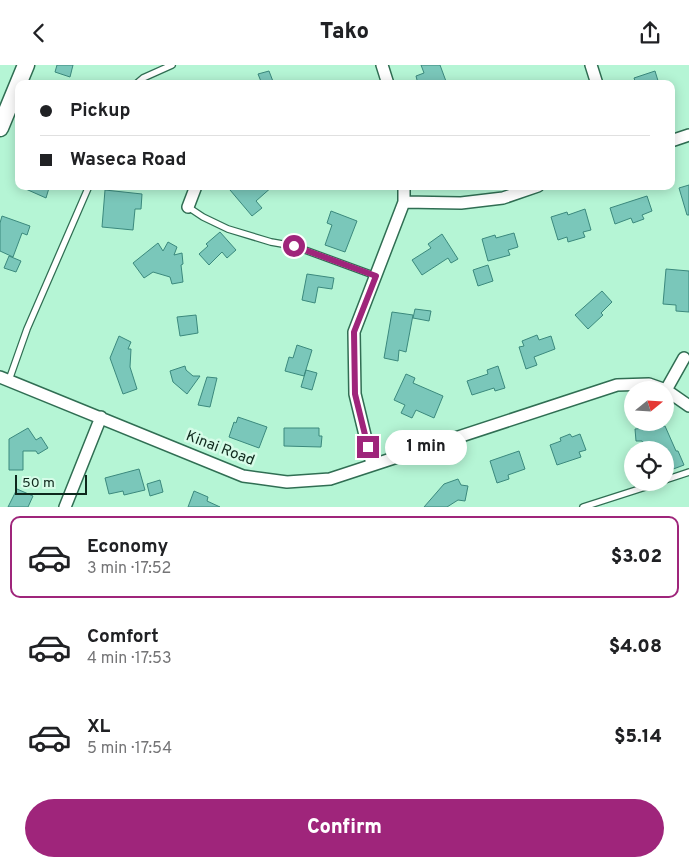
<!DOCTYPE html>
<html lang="en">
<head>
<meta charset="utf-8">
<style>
	body { margin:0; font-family:Overpass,sans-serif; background:#f2f2f2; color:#202124; height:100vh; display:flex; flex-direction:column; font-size:19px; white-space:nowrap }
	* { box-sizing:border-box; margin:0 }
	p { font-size:16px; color:#757577 }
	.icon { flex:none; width:28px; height:28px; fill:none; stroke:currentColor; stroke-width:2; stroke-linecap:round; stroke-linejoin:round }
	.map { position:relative; height:442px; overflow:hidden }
	.details { display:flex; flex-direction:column; background:#fff; flex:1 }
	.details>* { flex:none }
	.guide { position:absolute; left:15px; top:15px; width:660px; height:110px; border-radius:10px; box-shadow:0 2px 12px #0003; display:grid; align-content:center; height:110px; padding:0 25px; background:#fff }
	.needle { width:32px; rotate:72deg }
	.tools { position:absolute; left:624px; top:316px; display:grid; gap:10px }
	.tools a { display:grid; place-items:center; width:50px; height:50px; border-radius:50%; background:#fff; box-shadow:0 2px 12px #0003; font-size:25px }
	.scale { position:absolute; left:15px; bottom:12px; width:72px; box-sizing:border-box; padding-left:5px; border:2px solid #0e281c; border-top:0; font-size:14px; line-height:18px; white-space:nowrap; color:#0e281c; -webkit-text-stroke:4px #d6fce8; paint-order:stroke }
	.end { position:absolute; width:22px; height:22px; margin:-11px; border:6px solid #9f257b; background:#fff; box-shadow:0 0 0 2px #fff }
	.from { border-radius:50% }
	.bubble { position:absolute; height:35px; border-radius:18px; background:#fff; box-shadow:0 2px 12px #0003; font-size:16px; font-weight:800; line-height:35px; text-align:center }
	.guide b { display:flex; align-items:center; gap:18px; height:48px; font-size:19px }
	.guide b+b { border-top:1px solid #e0e0e0 }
	.guide i { width:12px; height:12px; background:#202124 }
	ul { padding:9px 0 0; list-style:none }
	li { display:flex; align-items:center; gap:15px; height:82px; margin:0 10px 8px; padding:0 15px; border:2px solid transparent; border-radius:10px }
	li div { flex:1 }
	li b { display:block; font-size:19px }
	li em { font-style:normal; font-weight:800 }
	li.current { border-color:#9f257b }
	li>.icon { width:45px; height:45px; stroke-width:1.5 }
	.action { display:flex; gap:10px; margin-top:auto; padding:10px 25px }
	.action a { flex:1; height:58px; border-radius:30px; background:#9f257b; color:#fff; font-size:20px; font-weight:800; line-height:58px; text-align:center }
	header { display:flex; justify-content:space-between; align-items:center; height:65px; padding:0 25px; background:#fff; font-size:22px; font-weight:800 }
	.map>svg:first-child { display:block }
	.building { fill:#7ac7ba; stroke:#3b897d }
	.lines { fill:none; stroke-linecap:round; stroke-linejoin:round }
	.lane-casing { stroke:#306e53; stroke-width:8 }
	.street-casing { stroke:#306e53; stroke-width:14 }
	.secondary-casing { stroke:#306e53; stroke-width:19 }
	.lane { stroke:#fff; stroke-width:5.5 }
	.street { stroke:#fff; stroke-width:11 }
	.secondary { stroke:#fff; stroke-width:16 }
	.route { stroke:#9f257b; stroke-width:6 }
	.labels { text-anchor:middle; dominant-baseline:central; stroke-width:5; stroke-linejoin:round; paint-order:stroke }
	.street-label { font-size:15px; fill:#0e281c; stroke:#d6fce8 }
</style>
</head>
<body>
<header><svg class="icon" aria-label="back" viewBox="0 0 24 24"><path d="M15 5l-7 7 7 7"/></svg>Tako<svg class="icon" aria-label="share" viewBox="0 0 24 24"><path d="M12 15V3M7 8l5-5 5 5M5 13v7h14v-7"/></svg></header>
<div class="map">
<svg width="689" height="442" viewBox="0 0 689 442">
	<rect width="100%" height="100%" fill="#b5f5d5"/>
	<path class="building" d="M57,0H73L70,12L55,7Z
		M421,0H440L447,19H418L416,11L424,8Z
		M269,6L274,19H262L258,9Z
		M655,6L659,19H636L634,13Z
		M689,120V150H687L679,123Z
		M19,121H45L49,123L46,133Z
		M235,121H273L256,136L262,143L252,151L230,125Z
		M105,125L142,129L141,144H135L133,165L102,162Z
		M647,131L652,146L642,150L644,154L633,158L631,153L615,159L610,143Z
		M585,144L591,165L583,167L585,172L568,177L567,172L558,175L551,152L567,147L568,150Z
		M331,146L357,156L345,187L325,180L332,160L327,158Z
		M2,151L30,161L27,170L22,168L13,192L0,186V158Z
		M220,167L236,185L227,193L222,187L209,200L199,189L208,181L206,179Z
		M514,168L518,182L508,185L510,190L488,196L482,174L495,170L496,173Z
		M442,169L458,194L451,198L448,193L422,210L412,195L431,183L428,179Z
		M168,177L177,182L174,190L182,188L183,199L181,200L183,217L172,219L170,212L153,207L144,213L133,198L158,178L163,186Z
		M9,191L21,196L16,207L4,203Z
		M488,200L493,216L478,221L473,205Z
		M666,204L689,206V247L676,246V240L663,239Z
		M307,209L334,213L332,224L318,222L315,238L302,235Z
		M602,226L612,237L601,248L603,250L588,264L575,250Z
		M415,244L431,246L429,256L413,253Z
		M392,247L413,250L406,287L399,285L398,296L384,293Z
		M196,250L198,268L180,271L177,252Z
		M537,270L539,275L551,271L555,284L534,292L537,300L526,304L519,282L524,281L522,276Z
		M119,271L131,277L128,284H131L130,302L137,324L123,329L110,293Z
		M297,280L312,285L304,311L285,306L289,292L293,293Z
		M185,301L186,305L193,311H200L187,329L173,317L170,306Z
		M498,301L505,323L495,326L494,323L472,330L467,316L488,309L487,305Z
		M306,305L317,308L312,325L301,322Z
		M406,309L415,313L413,318L443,331L434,353L416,345L412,353L401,348L405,340L394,335Z
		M207,312L217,313L210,342L198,340Z
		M238,352L267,362L259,383L229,372L234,357L236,358Z
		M665,361L676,386H678L684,400L668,406L665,398V385H646L642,376H636L635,364Z
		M28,363L36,375L41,372L48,383L38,389L36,386H23V405H9V374Z
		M284,363H319V371H322L321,382L284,381Z
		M570,369L572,372L580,369L586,385L579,387L581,392L557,400L550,380L561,376L560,373Z
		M519,386L525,404L508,410L509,414L497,418L490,396Z
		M139,404L145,425L124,430L123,426L109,429L105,413Z
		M458,414L461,420L468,421L465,436L458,435L447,442H424L444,419Z
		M160,415L163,427L150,431L147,419Z
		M17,424L33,431L28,442H8Z
		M194,426L208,432L207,436L220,442H188Z"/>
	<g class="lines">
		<defs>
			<path id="lane" d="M136,19L143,13L172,0
				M188,142L203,152L228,164L271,177L294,181L376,211
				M9,315L27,264L89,121
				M665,415L689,407
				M583,442L658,418"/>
			<path id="street" d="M382,0L388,19
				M591,0L597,19
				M671,76L689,70
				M404,137L461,138L503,133L538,121
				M188,142L196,121
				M0,312L243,411L287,417L330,414L617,320L649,319L666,325L689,341
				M666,325L684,293
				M372,399L355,329L354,267L404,137V121
				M65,442L101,352"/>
			<path id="secondary" d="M0,63L26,0"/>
		</defs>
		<use href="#lane" class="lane-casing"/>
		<use href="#street" class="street-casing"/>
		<use href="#secondary" class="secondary-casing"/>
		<use href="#lane" class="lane"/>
		<use href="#street" class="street"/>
		<use href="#secondary" class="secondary"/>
	</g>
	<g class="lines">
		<path class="route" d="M294,181L376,211L354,267L355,329L368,382"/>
	</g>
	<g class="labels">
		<g class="street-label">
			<text transform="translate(220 384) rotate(21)">Kinai Road</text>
		</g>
	</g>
</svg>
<div class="tools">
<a><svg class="needle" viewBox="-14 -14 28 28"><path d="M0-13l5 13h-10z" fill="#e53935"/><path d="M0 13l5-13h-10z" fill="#757577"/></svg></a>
<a><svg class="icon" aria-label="locate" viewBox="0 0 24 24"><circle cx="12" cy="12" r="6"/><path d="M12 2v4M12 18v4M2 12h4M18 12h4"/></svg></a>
</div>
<div class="scale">50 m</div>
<i class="end from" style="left:294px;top:181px"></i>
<i class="end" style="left:368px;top:382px"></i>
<div class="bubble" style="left:385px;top:365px;width:82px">1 min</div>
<div class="guide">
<b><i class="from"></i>Pickup</b>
<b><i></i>Waseca Road</b>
</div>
</div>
<section class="details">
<ul>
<li class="current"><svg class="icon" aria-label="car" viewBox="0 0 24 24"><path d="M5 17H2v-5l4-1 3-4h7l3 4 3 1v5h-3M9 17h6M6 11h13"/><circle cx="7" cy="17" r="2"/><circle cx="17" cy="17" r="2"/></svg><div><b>Economy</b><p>3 min · 17:52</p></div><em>$3.02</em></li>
<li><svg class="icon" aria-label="car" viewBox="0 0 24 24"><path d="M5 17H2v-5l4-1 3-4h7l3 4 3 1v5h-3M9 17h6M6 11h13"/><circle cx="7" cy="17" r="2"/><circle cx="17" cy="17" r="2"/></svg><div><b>Comfort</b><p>4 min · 17:53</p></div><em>$4.08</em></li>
<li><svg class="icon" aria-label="car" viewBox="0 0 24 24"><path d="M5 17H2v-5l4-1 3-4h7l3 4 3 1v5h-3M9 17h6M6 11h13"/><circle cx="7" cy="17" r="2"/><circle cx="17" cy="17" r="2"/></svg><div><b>XL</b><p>5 min · 17:54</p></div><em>$5.14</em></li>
</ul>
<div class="action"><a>Confirm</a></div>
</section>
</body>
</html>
